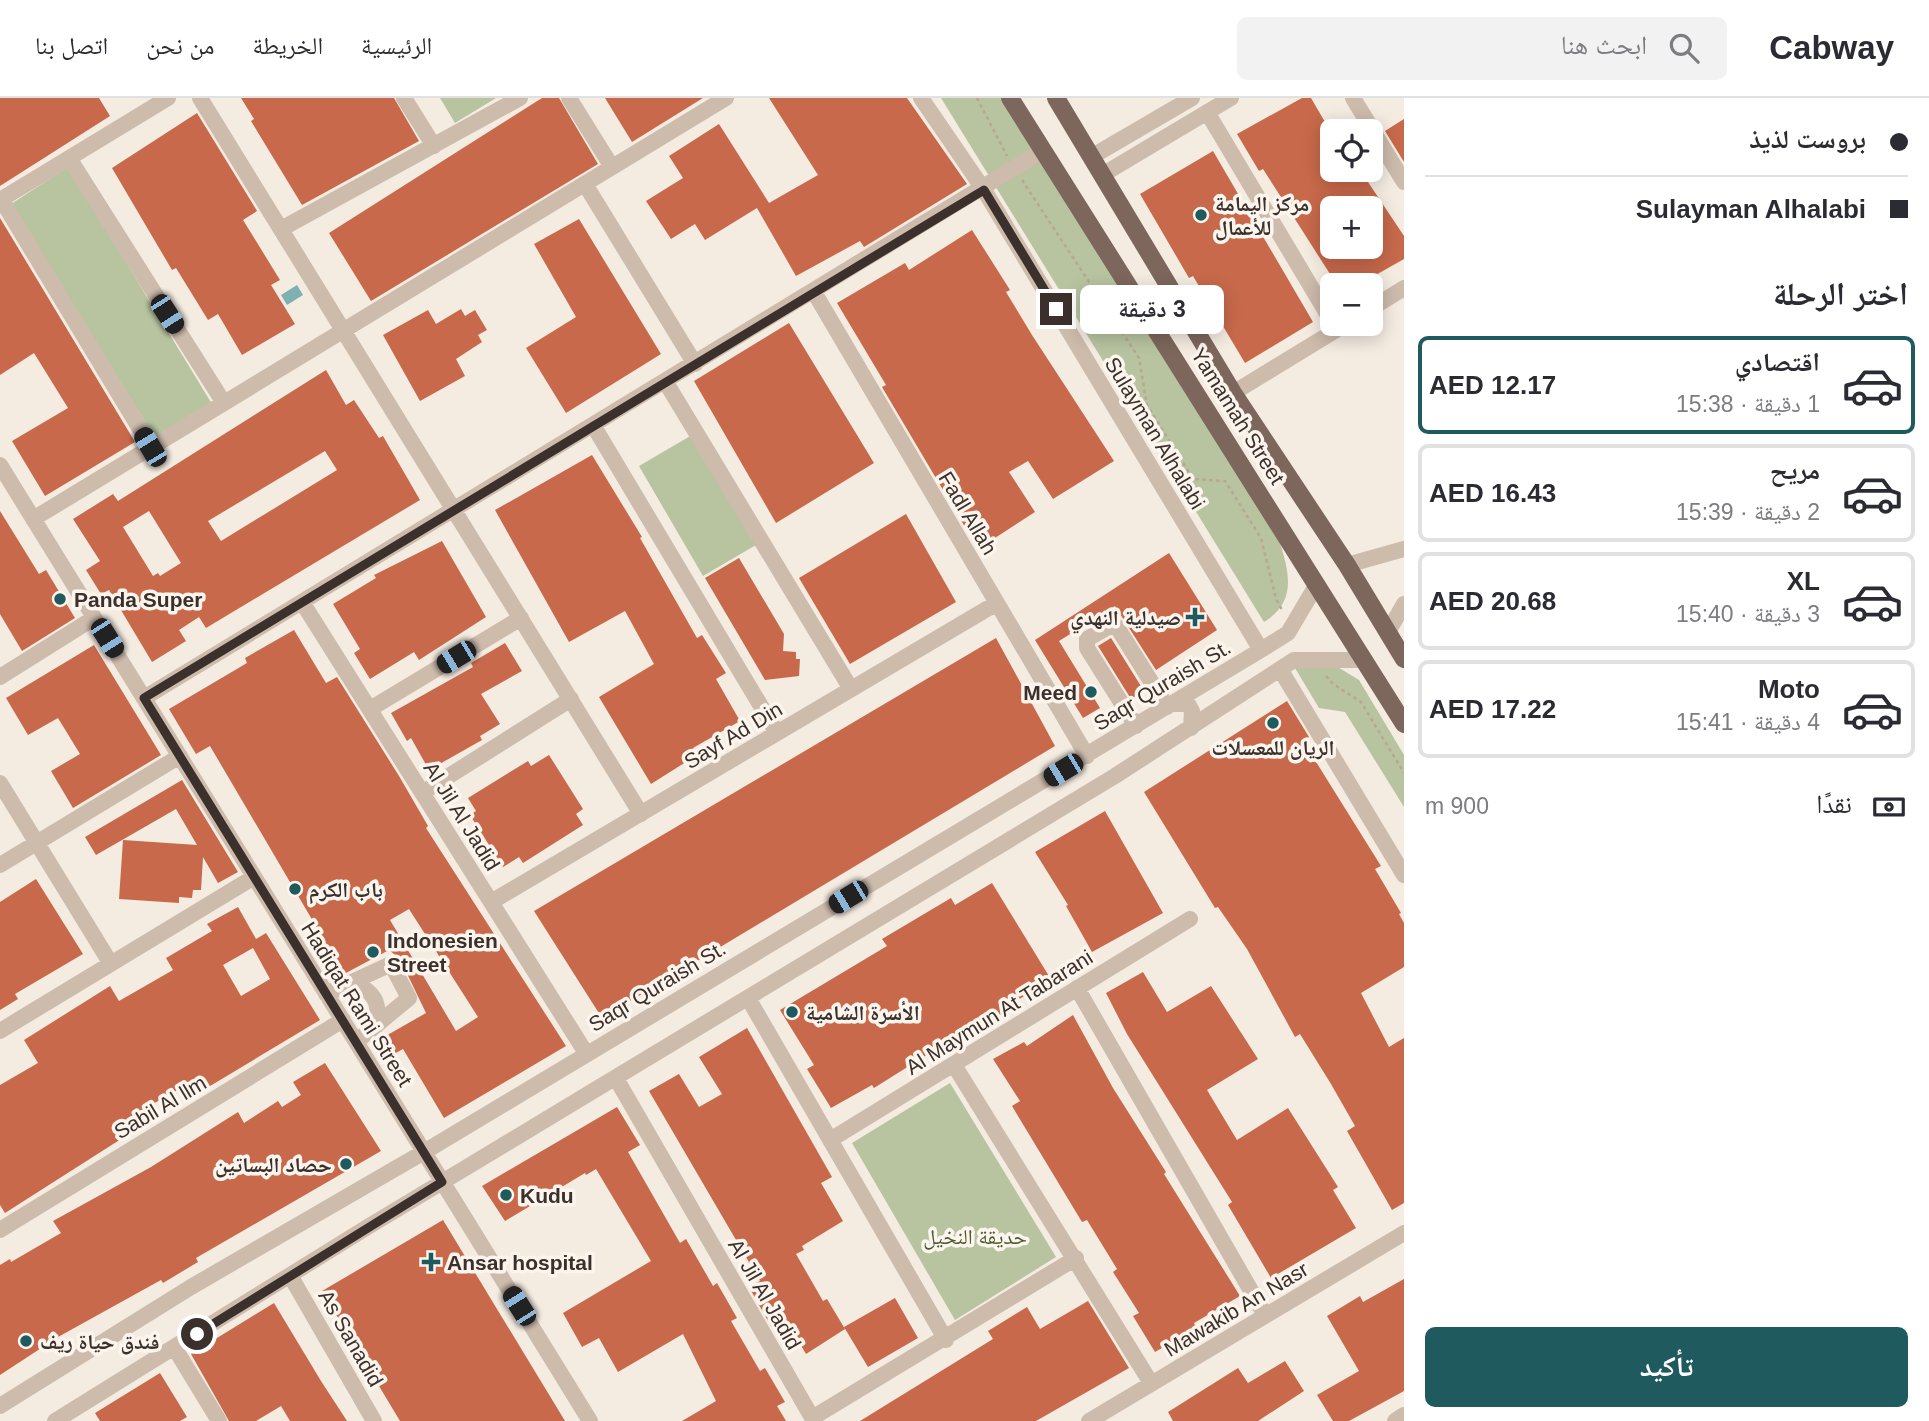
<!DOCTYPE html>
<html lang="ar">
<head>
<meta charset="utf-8">
<style>
	body { margin:0; font-family:Arial,"Noto Naskh Arabic",sans-serif; background:#f2f2f3; color:#2b2b33; direction:rtl; height:100vh; display:flex; flex-direction:column; font-size:26px; white-space:nowrap }
	* { box-sizing:border-box; margin:0 }
	p { font-size:23px; color:#7c7c81 }
	.icon { flex:none; width:38px; height:38px; fill:none; stroke:currentColor; stroke-width:2; stroke-linecap:round; stroke-linejoin:round }
	.map { position:relative; flex:1; overflow:hidden; direction:ltr }
	.drawer { display:flex; flex-direction:column; background:#fff; width:525px }
	.drawer>* { flex:none }
	.top-card { display:grid; align-content:center; height:154px; padding:0 21px; background:#fff }
	.buttons { position:absolute; left:1320px; top:21px; display:grid; gap:14px }
	.buttons a { display:grid; place-items:center; width:63px; height:63px; border-radius:10px; background:#fff; box-shadow:0 4px 18px #0003; font-size:35px }
	.end { position:absolute; width:32px; height:32px; margin:-16px; border:9px solid #3b302b; background:#fff; box-shadow:0 0 0 4px #fff }
	.from { border-radius:50% }
	.bubble { position:absolute; height:49px; border-radius:10px; background:#fff; box-shadow:0 4px 18px #0003; font-size:23px; font-weight:700; line-height:49px; text-align:center; direction:rtl }
	.car { position:absolute; width:21px; height:42px; margin:-21px -10px; border-radius:9px; box-shadow:0 0 5px 2px #0007; background:linear-gradient(#222 24%,#8ab4d8 0 40%,#222 0 76%,#8ab4d8 0 86%,#222 0) }
	.top-card b { display:flex; align-items:center; gap:24px; height:66px; font-size:26px }
	.top-card b+b { border-top:2px solid #e1e1e2 }
	.top-card i { width:18px; height:18px; background:#2b2b33 }
	ul { padding:0; list-style:none }
	li { display:flex; align-items:center; gap:21px; height:98px; margin:0 14px 10px; padding:0 7px; border:4px solid #e1e1e2; border-radius:10px }
	li div { flex:1 }
	li b { display:block; font-size:26px }
	li em { font-style:normal; font-weight:700 }
	li.active { border-color:#1f5a5e }
	li>.icon { width:63px; height:63px; stroke-width:1.5 }
	h2 { padding:0 21px; font-size:32px; line-height:84px }
	.pay { display:flex; align-items:center; gap:18px; height:77px; padding:0 21px; font-size:26px }
	.pay p { margin-inline-start:auto }
	.cta { display:flex; gap:14px; margin-top:auto; padding:14px 21px }
	.cta a { flex:1; height:80px; border-radius:10px; background:#1f5a5e; color:#fff; font-size:28px; font-weight:700; line-height:80px; text-align:center }
	header { display:flex; align-items:center; gap:42px; box-sizing:border-box; height:98px; padding:0 35px; background:#fff; border-bottom:2px solid #e1e1e2 }
	header strong { font-size:33px }
	nav { display:flex; gap:38px; margin-inline-start:auto; font-size:24px }
	.search { width:490px; height:63px; background:#f2f2f3; display:flex; align-items:center; gap:18px; box-sizing:border-box; padding:0 24px; border-radius:10px; color:#7c7c81; font-size:26px }
	main { display:flex; flex:1; min-height:0 }
	.map>svg:first-child { display:block }
	.green { fill:#b8c4a0 }
	.water { fill:#7fb0b2 }
	.building { fill:#c8694b; fill-rule:evenodd }
	.lines { fill:none; stroke-linecap:round; stroke-linejoin:round }
	.path { stroke:#b9a596; stroke-width:2.5; stroke-dasharray:3.5 3.5; stroke-linecap:butt }
	.minor { stroke:#cdbbac; stroke-width:16 }
	.major { stroke:#7d675c; stroke-width:18 }
	.route { stroke:#3b302b; stroke-width:9 }
	.poi-dot { fill:#1f5a5e; stroke:#fbf5ee; stroke-width:2.5 }
	.labels { text-anchor:middle; dominant-baseline:central; stroke-width:7; stroke-linejoin:round; paint-order:stroke }
	.poi-label { font-size:21px; font-weight:bold; fill:#3b302b; stroke:#fbf5ee; text-anchor:start }
	.street-label { font-size:21px; fill:#3b302b; stroke:#fbf5ee }
	.park-label { font-size:21px; fill:#4a5a2e; stroke:#fbf5ee }
</style>
</head>
<body>
<header>
<strong>Cabway</strong>
<div class="search"><svg class="icon" aria-label="search" viewBox="0 0 24 24"><circle cx="10" cy="10" r="6"/><path d="M15 15l6 6"/></svg>ابحث هنا</div>
<nav><a>الرئيسية</a><a>الخريطة</a><a>من نحن</a><a>اتصل بنا</a></nav>
</header>
<main>
<section class="drawer">
<div class="top-card">
<b><i class="from"></i>بروست لذيذ</b>
<b><i></i>Sulayman Alhalabi</b>
</div>
<h2>اختر الرحلة</h2>
<ul>
<li class="active"><svg class="icon" aria-label="car" viewBox="0 0 24 24"><path d="M5 17H2v-5l4-1 3-4h7l3 4 3 1v5h-3M9 17h6M6 11h13"/><circle cx="7" cy="17" r="2"/><circle cx="17" cy="17" r="2"/></svg><div><b>اقتصادي</b><p>1 دقيقة · 15:38</p></div><em>AED 12.17</em></li>
<li><svg class="icon" aria-label="car" viewBox="0 0 24 24"><path d="M5 17H2v-5l4-1 3-4h7l3 4 3 1v5h-3M9 17h6M6 11h13"/><circle cx="7" cy="17" r="2"/><circle cx="17" cy="17" r="2"/></svg><div><b>مريح</b><p>2 دقيقة · 15:39</p></div><em>AED 16.43</em></li>
<li><svg class="icon" aria-label="car" viewBox="0 0 24 24"><path d="M5 17H2v-5l4-1 3-4h7l3 4 3 1v5h-3M9 17h6M6 11h13"/><circle cx="7" cy="17" r="2"/><circle cx="17" cy="17" r="2"/></svg><div><b>XL</b><p>3 دقيقة · 15:40</p></div><em>AED 20.68</em></li>
<li><svg class="icon" aria-label="car" viewBox="0 0 24 24"><path d="M5 17H2v-5l4-1 3-4h7l3 4 3 1v5h-3M9 17h6M6 11h13"/><circle cx="7" cy="17" r="2"/><circle cx="17" cy="17" r="2"/></svg><div><b>Moto</b><p>4 دقيقة · 15:41</p></div><em>AED 17.22</em></li>
</ul>
<div class="pay"><svg class="icon" aria-label="cash" viewBox="0 0 24 24"><path d="M3 7h18v10H3z"/><circle cx="12" cy="12" r="2"/></svg>نقدًا<p>900 m</p></div>
<div class="cta"><a>تأكيد</a></div>
</section>
<div class="map">
<svg width="1404" height="1323" viewBox="0 0 1404 1323">
	<rect width="100%" height="100%" fill="#f4ebe1"/>
	<path class="green" d="M440,0H496L455,25Z
		M941,0H1007L1280,445C1290,477 1296,504 1264,524Z
		M68,69L212,306L155,340L11,106Z
		M692,337L756,447L703,478L639,368Z
		M1336,568L1359,582L1404,657V709L1345,614L1319,610L1295,570Z
		M950,985L1056,1159L955,1222L852,1045Z"/>
	<path class="water" d="M297,187L303,197L287,207L281,197Z"/>
	<path class="building" d="M0,0H99L110,18L0,88Z
		M241,0H394L419,43L302,107L251,23L254,21Z
		M542,0H559L598,66L371,203L329,135Z
		M605,0H703L632,44Z
		M769,0H907L967,86L864,149L860,143L796,178L757,110L705,142L695,126L671,141L646,103L683,80L669,58L719,26L769,105L818,77Z
		M1302,0H1311L1332,36V72H1360L1404,138V161L1358,187H1337L1263,71L1259,73L1237,36ZM1332,110H1370V149H1351L1332,160Z
		M197,15L257,113L243,122L280,182L271,187L295,226L242,257L218,216L208,222L176,170L172,172L112,70Z
		M1404,21V64L1385,33Z
		M1213,53L1313,224L1245,265L1193,178L1189,180L1140,96Z
		M0,120L135,344L45,398L12,343L68,310L34,255L0,277Z
		M579,121L661,256L566,315L526,250L576,219L534,146Z
		M972,132L1010,192L1006,194L1032,237L1114,363L1053,401L1028,363L1009,374L1035,414L978,451L882,289L886,287L837,205L905,165L909,172Z
		M461,211L465,218L475,212L487,232L478,237L482,244L456,261L465,278L420,303L383,237L428,212L436,226Z
		M789,225L874,365L776,425L694,283Z
		M326,272L346,307L354,302L379,340L383,338L420,402L206,530L199,519L179,532L186,543L152,564L109,492L101,496L86,472L100,463L73,421L113,396L118,403ZM325,353L337,372L221,443L208,423ZM149,413L181,465L160,478L158,475L153,478L123,429Z
		M592,357L642,439L640,440L697,540L702,537L726,575L716,581L740,623L693,650L697,657L651,686L599,599L654,566L625,513L569,544L495,412Z
		M0,413L39,476L46,472L75,520L22,553L0,516Z
		M906,416L956,504L850,566L799,480Z
		M442,443L486,519L419,562L414,554L370,581L354,555L360,551L333,506L376,480L374,477Z
		M1169,455L1217,532L1156,572L1115,508L1059,543L1100,610L1083,620L1035,542Z
		M739,460L784,536L783,553L796,554V561H800L799,578L765,582L705,480Z
		M294,532L326,585L337,579L399,678L428,728L426,730L566,948L444,1020L403,951L394,956L384,939L426,915L400,861L389,852L344,876L210,648L196,656L169,611L247,565L245,560ZM409,811L478,919L456,933L390,822Z
		M996,540L1055,648L602,920L534,813Z
		M1111,540L1144,593L1131,601L1098,548Z
		M505,545L522,573L481,596L500,626L480,638L482,642L429,672L411,640L407,643L391,615L473,569L471,565Z
		M94,547L161,657L73,710L51,673L80,656L58,620L28,637L6,600Z
		M1287,603L1309,639L1303,643L1381,768L1375,771L1401,815L1399,816L1404,825V869L1361,895L1389,949L1404,940V1105L1392,1112L1347,1033L1355,1028L1331,986L1300,936L1295,939L1247,851L1218,809L1215,810L1144,694Z
		M549,657L583,711L576,716L583,727L523,765L519,759L503,769L470,717L476,713L468,700L528,663L531,668Z
		M182,682L238,774L218,785L203,759L201,792H193L192,800L179,799V805L119,801L123,742L197,747L176,711L96,757L85,739Z
		M1105,713L1163,815L1092,854L1066,808L1068,807L1035,754Z
		M36,781L83,856L15,896L18,901L0,912V804Z
		M992,785L1052,883L1012,905L1015,909L944,946L874,990L872,987L831,1010L807,971L814,967L780,912L887,848L882,841L951,800L955,807Z
		M238,809L256,841L266,835L320,922L185,1003L179,991L125,1022L132,1034L5,1115L0,1107V987L38,965L24,942L110,888L119,903L173,872L166,860L212,833L207,826ZM253,850L270,881L241,898L223,867Z
		M1143,874L1167,914L1211,888L1258,961L1207,992L1237,1042L1288,1010L1338,1089L1333,1092L1356,1130L1271,1180L1228,1107L1232,1104L1127,936L1106,895Z
		M1073,917L1113,990L1166,1074L1164,1076L1240,1198L1194,1225L1196,1230L1155,1254L1133,1218L1139,1215L1113,1174L1117,1171L1087,1122L1082,1124L1012,1008L1020,1003L993,961L1024,944L1027,948Z
		M747,930L832,1079L821,1085L843,1123L802,1148L804,1152L796,1156L823,1203L827,1201L845,1231L806,1256L786,1222L772,1230L749,1189L760,1183L649,993L679,976L699,1009L722,996L699,959Z
		M325,965L381,1053L196,1160L198,1164L163,1185L161,1182L58,1239L0,1277V1167L10,1161L11,1164L61,1135L53,1123L151,1069L238,1014L244,1025L278,1003L282,1009L301,997L293,984Z
		M617,1009L640,1047L628,1054L680,1145L686,1141L713,1188L717,1185L737,1220L731,1223L760,1273L765,1270L785,1304L777,1308L786,1323H682L716,1303L683,1236L618,1274L599,1240L582,1249L563,1215L651,1163L596,1071L586,1077L585,1075L505,1123L482,1088Z
		M443,1122L565,1323H400L322,1193Z
		M1404,1181V1293L1349,1323H1333L1317,1297L1359,1273L1327,1218L1360,1198L1363,1204Z
		M895,1200L918,1240L868,1269L844,1229Z
		M1088,1203L1129,1270L1036,1323H860L993,1241L988,1233L1027,1209L1040,1231Z
		M274,1205L321,1283L347,1323H290L281,1308L256,1323H229L191,1256Z
		M1285,1263L1304,1293L1258,1323H1173L1168,1314L1238,1270L1248,1285Z
		M160,1275L187,1319L180,1323H100L95,1315Z"/>
	<g class="lines">
		<path class="path" d="M977,0L1007,58
			M1022,82L1139,260L1147,307L1193,381L1225,383L1261,440L1276,501L1283,514
			M1326,578L1333,586L1361,604L1404,675"/>
		<path class="minor" d="M200,0L641,716
			M404,0L434,48
			M569,0L612,69
			M921,0L984,92L1261,552
			M1353,0L1404,84
			M1207,14L1332,224
			M1091,59L1192,0
			M69,60L224,305
			M1102,77L1231,0
			M585,86L695,266
			M1,101L151,349
			M0,102L168,0
			M281,131L520,0
			M814,194L1087,658
			M1370,211L1404,190
			M665,283L851,591
			M1233,295L1346,226
			M593,327L777,635
			M0,367L590,1323
			M33,421L726,0
			M1347,467L1404,451
			M302,504L586,955
			M1388,534L1404,506
			M1280,571L1404,777
			M0,579L94,520
			M144,600L1042,53
			M1173,606H1188L1192,613L1191,630
			M370,611L521,520
			M1136,628L1087,550V541L1108,529H1117L1167,609
			M0,685L111,866
			M422,695L571,601
			M0,767L180,658
			M491,804L997,505
			M353,884C374,894 380,903 377,927
			M1077,890L1265,1217
			M326,896L391,866L409,900L356,944
			M748,900L946,1242
			M0,933L254,779
			M954,967L1151,1285
			M617,982L814,1323
			M830,1042L1190,821
			M0,1132L343,922
			M291,1179L374,1323
			M174,1249L219,1323
			M0,1308L191,1189L424,1054L1261,552L1288,535L1317,486
			M812,1320L1076,1160
			M55,1323L366,1130L1115,678L1294,562H1365
			M1089,1323L1404,1135
			M1395,1323L1404,1317"/>
		<path class="major" d="M1010,0L1404,626
			M1056,0L1233,295L1347,467L1404,561
			M1152,226L1181,208"/>
	</g>
	<g class="lines">
		<path class="route" d="M197,1236L442,1084L144,600L984,92L1056,211"/>
	</g>
	<g class="poi-dot">
		<circle cx="1201" cy="117" r="7"/>
		<circle cx="60" cy="501" r="7"/>
		<path d="M1191.5 508.5h7v7h7v7h-7v7h-7v-7h-7v-7h7z"/>
		<circle cx="1091" cy="594" r="7"/>
		<circle cx="1273" cy="625" r="7"/>
		<circle cx="295" cy="791" r="7"/>
		<circle cx="373" cy="854" r="7"/>
		<circle cx="792" cy="914" r="7"/>
		<circle cx="346" cy="1066" r="7"/>
		<circle cx="506" cy="1097" r="7"/>
		<path d="M427.5 1153.5h7v7h7v7h-7v7h-7v-7h-7v-7h7z"/>
		<circle cx="26" cy="1243" r="7"/>
	</g>
	<g class="labels">
		<g class="poi-label">
			<text x="1215" y="105">مركز اليمامة<tspan x="1215" dy="24">للأعمال</tspan></text>
			<text x="74" y="501">Panda Super</text>
			<text x="1181" y="519" text-anchor="end">صيدلية النهدي</text>
			<text x="1077" y="594" text-anchor="end">Meed</text>
			<text x="1273" y="649" text-anchor="middle">الريان للمعسلات</text>
			<text x="309" y="791">باب الكرم</text>
			<text x="387" y="842">Indonesien<tspan x="387" dy="24">Street</tspan></text>
			<text x="806" y="914">الأسرة الشامية</text>
			<text x="332" y="1066" text-anchor="end">حصاد البساتين</text>
			<text x="520" y="1097">Kudu</text>
			<text x="447" y="1164">Ansar hospital</text>
			<text x="40" y="1243">فندق حياة ريف</text>
		</g>
		<g class="street-label">
			<text transform="translate(1238 318) rotate(58)">Yamamah Street</text>
			<text transform="translate(1155 335) rotate(59)">Sulayman Alhalabi</text>
			<text transform="translate(968 415) rotate(59)">Fadl Allah</text>
			<text transform="translate(1162 587) rotate(-31)">Saqr Quraish St.</text>
			<text transform="translate(733 637) rotate(-31)">Sayf Ad Din</text>
			<text transform="translate(462 718) rotate(58)">Al Jil Al Jadid</text>
			<text transform="translate(657 888) rotate(-31)">Saqr Quraish St.</text>
			<text transform="translate(357 906) rotate(58)">Hadiqat Rami Street</text>
			<text transform="translate(999 914) rotate(-32)">Al Maymun At Tabarani</text>
			<text transform="translate(160 1009) rotate(-31)">Sabil Al llm</text>
			<text transform="translate(765 1196) rotate(60)">Al Jil Al Jadid</text>
			<text transform="translate(1236 1211) rotate(-31)">Mawakib An Nasr</text>
			<text transform="translate(351 1240) rotate(60)">As Sanadid</text>
		</g>
		<g class="park-label">
			<text x="975" y="1138">حديقة النخيل</text>
		</g>
	</g>
</svg>
<div class="buttons">
<a><svg class="icon" aria-label="locate" viewBox="0 0 24 24"><circle cx="12" cy="12" r="6"/><path d="M12 2v4M12 18v4M2 12h4M18 12h4"/></svg></a>
<a>+</a>
<a>−</a>
</div>
<i class="end from" style="left:197px;top:1236px"></i>
<i class="end" style="left:1056px;top:211px"></i>
<div class="bubble" style="left:1080px;top:187px;width:144px">3 دقيقة</div>
<i class="car" style="left:167px;top:216px;rotate:147deg"></i>
<i class="car" style="left:150px;top:349px;rotate:329deg"></i>
<i class="car" style="left:107px;top:540px;rotate:148deg"></i>
<i class="car" style="left:456px;top:559px;rotate:239deg"></i>
<i class="car" style="left:1063px;top:672px;rotate:239deg"></i>
<i class="car" style="left:848px;top:799px;rotate:239deg"></i>
<i class="car" style="left:519px;top:1208px;rotate:328deg"></i>
</div>
</main>
</body>
</html>
